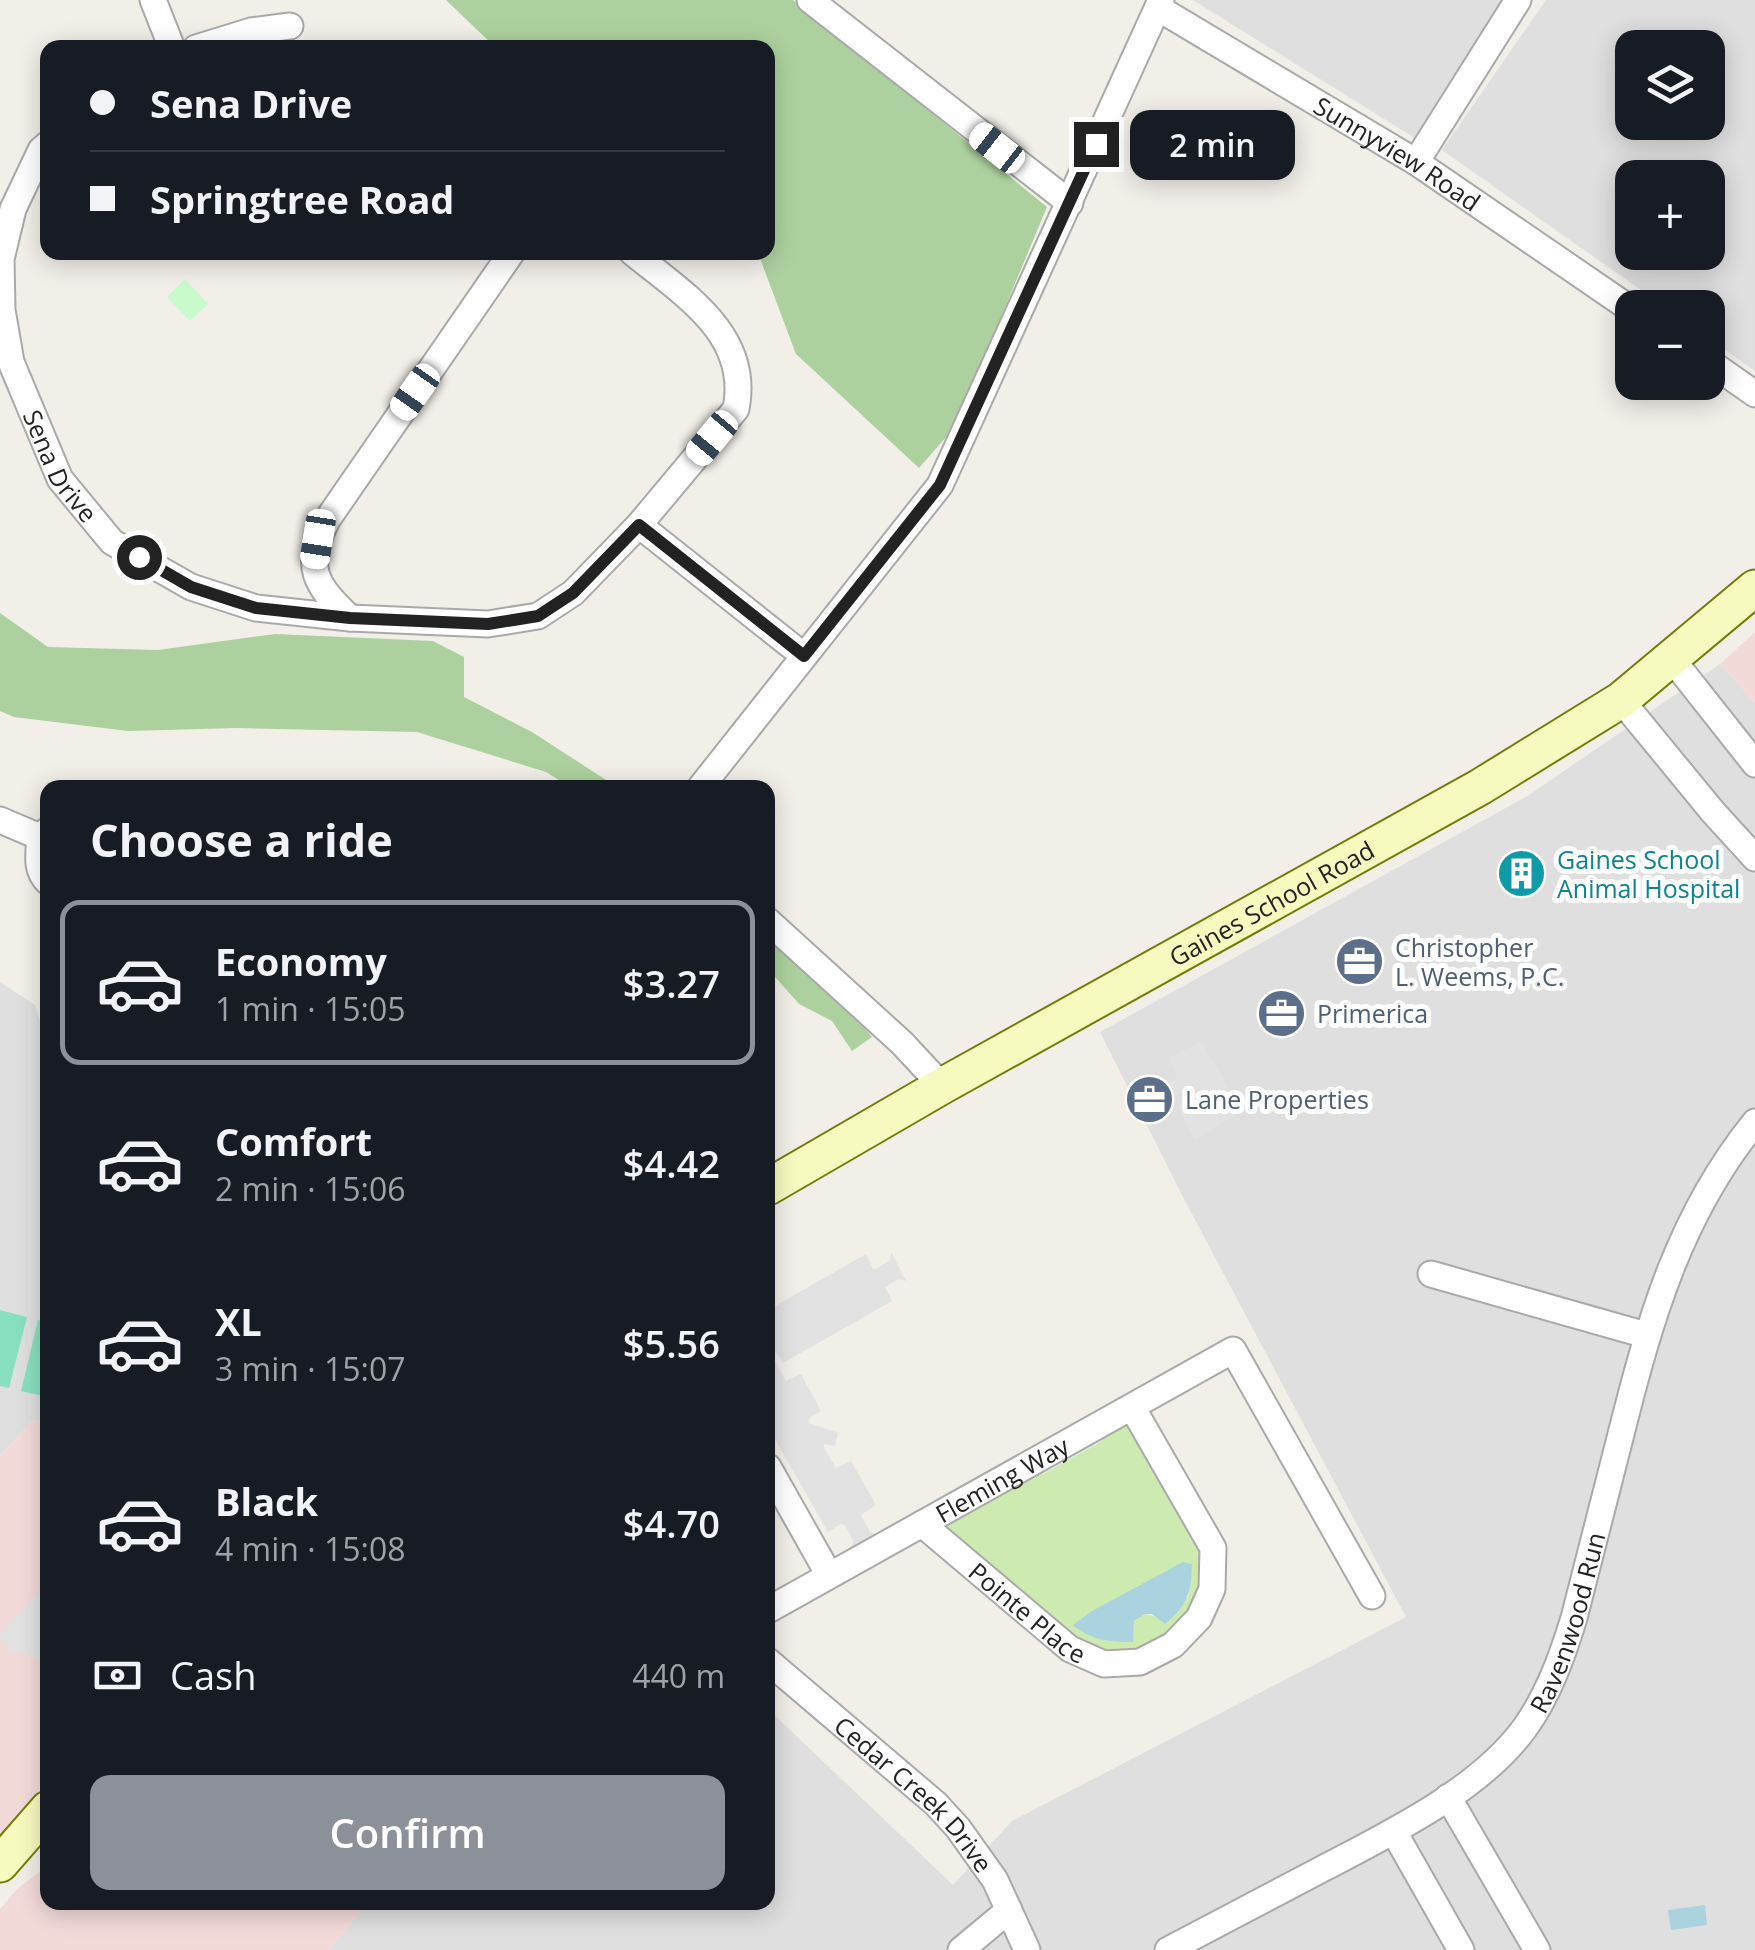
<!DOCTYPE html>
<html lang="en">
<head>
<meta charset="utf-8">
<style>
	body { margin:0; font-family:"Open Sans",sans-serif; background:#242831; color:#f1f3f6; height:100vh; display:flex; flex-direction:column; font-size:38px; white-space:nowrap }
	* { box-sizing:border-box; margin:0 }
	p { font-size:32px; color:#9ea1a6 }
	.icon { flex:none; width:55px; height:55px; fill:none; stroke:currentColor; stroke-width:2; stroke-linecap:round; stroke-linejoin:round }
	.map { position:relative; flex:1; overflow:hidden }
	.drawer { position:absolute; left:40px; top:780px; width:735px; height:1130px; display:flex; flex-direction:column; background:#171b24; border-radius:20px; box-shadow:0 5px 25px #0003 }
	.drawer>* { flex:none }
	.top-card { position:absolute; left:40px; top:40px; width:735px; height:220px; border-radius:20px; box-shadow:0 5px 25px #0003; display:grid; align-content:center; height:220px; padding:0 50px; background:#171b24 }
	.fabs { position:absolute; left:1615px; top:30px; display:grid; gap:20px }
	.fabs a { display:grid; place-items:center; width:110px; height:110px; border-radius:20px; background:#171b24; box-shadow:0 5px 25px #0003; font-size:50px }
	.end { position:absolute; width:45px; height:45px; margin:-22px; border:12px solid #222; background:#fff; box-shadow:0 0 0 5px #fff }
	.from { border-radius:50% }
	.bubble { position:absolute; height:70px; border-radius:20px; background:#171b24; box-shadow:0 5px 25px #0003; font-size:32px; font-weight:600; line-height:70px; text-align:center }
	.car { position:absolute; width:30px; height:60px; margin:-30px -15px; border-radius:12px; box-shadow:0 0 8px 2px #0007; background:linear-gradient(#fff 24%,#345 0 40%,#fff 0 76%,#345 0 86%,#fff 0) }
	.top-card b { display:flex; align-items:center; gap:35px; height:95px; font-size:38px }
	.top-card b+b { border-top:2px solid #363941 }
	.top-card i { width:25px; height:25px; background:#f1f3f6 }
	ul { padding:0; list-style:none }
	li { display:flex; align-items:center; gap:30px; height:165px; margin:0 20px 15px; padding:0 30px; border:5px solid transparent; border-radius:20px }
	li div { flex:1 }
	li b { display:block; font-size:38px }
	li em { font-style:normal; font-weight:600 }
	li.current { border-color:#8c9099 }
	li>.icon { width:90px; height:90px; stroke-width:1.5 }
	h2 { padding:0 50px; font-size:45px; line-height:120px }
	.pay { display:flex; align-items:center; gap:25px; height:110px; padding:0 50px; font-size:38px }
	.pay p { margin-inline-start:auto }
	.cta { display:flex; gap:20px; margin-top:auto; padding:20px 50px }
	.cta a { flex:1; height:115px; border-radius:20px; background:#8c9099; color:#fff; font-size:40px; font-weight:600; line-height:115px; text-align:center }
	.map>svg:first-child { display:block }
	.residential { fill:#e0dfdf; fill-rule:evenodd }
	.commercial { fill:#f2dad9 }
	.grass { fill:#cdebb0; fill-rule:evenodd }
	.forest { fill:#add19e }
	.park { fill:#c8facc }
	.pitch { fill:#88e0be }
	.parking { fill:#e2e2e2 }
	.water { fill:#aad3df }
	.lines { fill:none; stroke-linecap:round; stroke-linejoin:round }
	.street-casing { stroke:#a9a9a9; stroke-width:29 }
	.secondary-casing { stroke:#707d05; stroke-width:39 }
	.street { stroke:#fff; stroke-width:25 }
	.secondary { stroke:#f7fabf; stroke-width:35 }
	.route { stroke:#222; stroke-width:12 }
	.labels { text-anchor:middle; dominant-baseline:central; stroke-width:10; stroke-linejoin:round; paint-order:stroke }
	.street-label { font-size:25px; fill:#222; stroke:#fff }
	.culture-label { font-size:25px; fill:#0d838f; stroke:#fff; text-anchor:start }
	.service-label { font-size:25px; fill:#4e5e75; stroke:#fff; text-anchor:start }
</style>
</head>
<body>
<div class="map">
<svg width="1755" height="1950" viewBox="0 0 1755 1950">
	<rect width="100%" height="100%" fill="#f2efe9"/>
	<path class="residential" d="M1193,0H1510L1426,145Z
		M1546,0H1755V371L1708,338V308L1665,307L1442,150ZM1632,48H1708V122H1632ZM1632,178H1708V252H1632Z
		M1720,664L1755,702V1950H329L360,1912L349,1903L768,1902V1709L953,1885L1012,1821L1406,1617L1184,1199L1100,1032L1529,795Z
		M0,982L35,1005L48,1044L47,1423L33,1420L0,1456Z"/>
	<path class="commercial" d="M1755,632V702L1720,664Z
		M33,1420L48,1423L47,1781L0,1836V1456Z
		M47,1866L48,1902H349L361,1912L329,1950H0V1909L17,1889Z"/>
	<path class="grass" d="M1127,1421L1204,1552V1587L1173,1637L1124,1655L1082,1647L946,1534L947,1524L1040,1470L1043,1474L1102,1441L1101,1435ZM1192,1564L1188,1597L1157,1617L1145,1614L1134,1621L1073,1625L1090,1612Z"/>
	<path class="forest" d="M446,0H793L1047,207L955,427L919,468L796,354L758,253L768,252V48L495,47Z
		M0,613L48,647L158,650L275,634L433,641L464,657V697L532,732L617,787H570L546,772L417,732L236,728L128,731L14,717L0,711Z
		M768,927L843,1003L872,1037L852,1051L832,1021L799,1004L768,969Z"/>
	<path class="park" d="M185,279L208,304L190,321L167,297Z"/>
	<path class="pitch" d="M0,1310L27,1317L9,1388L0,1386Z
		M38,1320L47,1322V1397L21,1391Z"/>
	<path class="parking" d="M1202,1042L1242,1112L1194,1139L1178,1106L1188,1101V1094L1184,1091L1171,1098L1165,1084L1176,1078V1074L1168,1058Z
		M891,1252L906,1281L899,1279L885,1287L892,1301L783,1363L776,1352L771,1353L786,1381L801,1374L821,1411L810,1417L809,1423L838,1433L835,1446L824,1444V1448L836,1468L851,1461L876,1505L861,1515L870,1532L880,1536L851,1552L853,1540L845,1525L841,1524L828,1532L768,1427V1310L866,1254L873,1269H876L890,1260Z
		M40,1591L47,1597V1669L32,1656L11,1651L0,1640V1633Z"/>
	<path class="water" d="M1183,1562L1192,1564C1191,1593 1188,1605 1165,1624L1152,1614H1145L1134,1621L1133,1642C1109,1642 1091,1640 1073,1625L1090,1612Z
		M1705,1905L1707,1925L1671,1930L1668,1910Z"/>
	<g class="lines">
		<defs>
			<g id="street">
				<path d="M153,0L172,48"/>
				<path d="M810,0L1070,203"/>
				<path id="s1" d="M1158,8L1416,162L1632,310"/>
				<path d="M196,48L251,31L290,26"/>
				<path id="s2" d="M48,144L41,150L13,209L1,259L2,310L11,362L60,479L112,542L191,587L256,608L350,618L488,624L538,616L573,593L639,525L736,409C751,334 683,294 632,252"/>
				<path d="M1416,162L1518,0"/>
				<path d="M1708,361L1755,394"/>
				<path d="M639,525L804,656"/>
				<path d="M350,618C315,585 303,567 327,520L512,252"/>
				<path d="M1672,659L1755,764"/>
				<path d="M1621,700L1713,812L1755,858"/>
				<path d="M700,788L940,485L1161,0"/>
				<path d="M0,820L40,837"/>
				<path d="M48,830L40,837C39,854 35,869 48,882"/>
				<path d="M768,921L902,1043L942,1086"/>
				<path d="M1431,1274L1646,1335"/>
				<path d="M768,1467L829,1575"/>
				<path id="s3" d="M922,1524L1070,1649L1104,1664L1140,1662L1173,1645L1199,1618L1212,1589L1213,1548L1132,1407"/>
				<path id="s4" d="M768,1610L1233,1350L1372,1596"/>
				<path id="s5" d="M768,1661L936,1804L958,1828L995,1880L1027,1950"/>
				<path d="M1448,1797L1537,1950"/>
				<path d="M1394,1832L1461,1950"/>
				<path d="M961,1950L1009,1910"/>
				<path id="s6" d="M1168,1950C1220,1923 1272,1895 1324,1868C1391,1833 1479,1790 1524,1729C1548,1696 1562,1657 1574,1618C1590,1557 1605,1495 1621,1434C1650,1319 1679,1216 1755,1122"/>
			</g>
			<g id="secondary">
				<path id="s7" d="M768,1187L942,1086L1480,787L1621,700L1755,588"/>
				<path d="M0,1864L48,1809"/>
			</g>
		</defs>
		<use href="#street" class="street-casing"/>
		<use href="#secondary" class="secondary-casing"/>
		<use href="#street" class="street"/>
		<use href="#secondary" class="secondary"/>
	</g>
	<g class="lines">
		<path class="route" d="M139,557L191,587L256,608L350,618L488,624L538,616L573,593L639,525L804,656L940,485L1096,144"/>
	</g>
	<defs>
		<symbol id="building-disc" viewBox="-11 -11 22 22"><circle r="9.5" fill="#0f9aa8" stroke="#fff"/><path d="M-4-6H4V6H1V3H-1V6H-4ZM-2.5-4.3h1.7v1.8h-1.7ZM.8-4.3h1.7v1.8H.8ZM-2.5-1h1.7V.8h-1.7ZM.8-1h1.7V.8H.8Z" fill="#fff"/></symbol>
		<symbol id="office-disc" viewBox="-11 -11 22 22"><circle r="9.5" fill="#5c6f8a" stroke="#fff"/><path d="M-6-3h4V-5.5h4V-3h4V5H-6ZM-1-4.5V-3h2v-1.5ZM-6 0V1H6V0Z" fill="#fff"/></symbol>
	</defs>
	<g fill-rule="evenodd">
		<use href="#building-disc" x="1494" y="846" width="55" height="55"/>
		<use href="#office-disc" x="1332" y="934" width="55" height="55"/>
		<use href="#office-disc" x="1254" y="986" width="55" height="55"/>
		<use href="#office-disc" x="1122" y="1072" width="55" height="55"/>
	</g>
	<g class="labels">
		<g class="street-label">
			<text stroke="none"><textPath href="#s1" startOffset="280">Sunnyview Road</textPath></text>
			<text stroke="none"><textPath href="#s2" startOffset="345">Sena Drive</textPath></text>
			<text stroke="none"><textPath href="#s7" startOffset="578">Gaines School Road</textPath></text>
			<text stroke="none"><textPath href="#s4" startOffset="268">Fleming Way</textPath></text>
			<text stroke="none"><textPath href="#s3" startOffset="138">Pointe Place</textPath></text>
			<text stroke="none"><textPath href="#s6" startOffset="538">Ravenwood Run</textPath></text>
			<text stroke="none"><textPath href="#s5" startOffset="198">Cedar Creek Drive</textPath></text>
		</g>
		<g class="culture-label">
			<text x="1557" y="859">Gaines School<tspan x="1557" dy="29">Animal Hospital</tspan></text>
		</g>
		<g class="service-label">
			<text x="1395" y="947">Christopher<tspan x="1395" dy="29">L. Weems, P.C.</tspan></text>
			<text x="1317" y="1013">Primerica</text>
			<text x="1185" y="1099">Lane Properties</text>
		</g>
	</g>
</svg>
<div class="fabs">
<a><svg class="icon" aria-label="layers" viewBox="0 0 24 24"><path d="M12 4l9 5-9 5-9-5zM3 14l9 5 9-5"/></svg></a>
<a>+</a>
<a>−</a>
</div>
<i class="end from" style="left:139px;top:557px"></i>
<i class="end" style="left:1096px;top:144px"></i>
<div class="bubble" style="left:1130px;top:110px;width:165px">2 min</div>
<i class="car" style="left:997px;top:148px;rotate:308deg"></i>
<i class="car" style="left:415px;top:392px;rotate:215deg"></i>
<i class="car" style="left:712px;top:438px;rotate:220deg"></i>
<i class="car" style="left:318px;top:539px;rotate:189deg"></i>
<div class="top-card">
<b><i class="from"></i>Sena Drive</b>
<b><i></i>Springtree Road</b>
</div>
<section class="drawer">
<h2>Choose a ride</h2>
<ul>
<li class="current"><svg class="icon" aria-label="car" viewBox="0 0 24 24"><path d="M5 17H2v-5l4-1 3-4h7l3 4 3 1v5h-3M9 17h6M6 11h13"/><circle cx="7" cy="17" r="2"/><circle cx="17" cy="17" r="2"/></svg><div><b>Economy</b><p>1 min · 15:05</p></div><em>$3.27</em></li>
<li><svg class="icon" aria-label="car" viewBox="0 0 24 24"><path d="M5 17H2v-5l4-1 3-4h7l3 4 3 1v5h-3M9 17h6M6 11h13"/><circle cx="7" cy="17" r="2"/><circle cx="17" cy="17" r="2"/></svg><div><b>Comfort</b><p>2 min · 15:06</p></div><em>$4.42</em></li>
<li><svg class="icon" aria-label="car" viewBox="0 0 24 24"><path d="M5 17H2v-5l4-1 3-4h7l3 4 3 1v5h-3M9 17h6M6 11h13"/><circle cx="7" cy="17" r="2"/><circle cx="17" cy="17" r="2"/></svg><div><b>XL</b><p>3 min · 15:07</p></div><em>$5.56</em></li>
<li><svg class="icon" aria-label="car" viewBox="0 0 24 24"><path d="M5 17H2v-5l4-1 3-4h7l3 4 3 1v5h-3M9 17h6M6 11h13"/><circle cx="7" cy="17" r="2"/><circle cx="17" cy="17" r="2"/></svg><div><b>Black</b><p>4 min · 15:08</p></div><em>$4.70</em></li>
</ul>
<div class="pay"><svg class="icon" aria-label="cash" viewBox="0 0 24 24"><path d="M3 7h18v10H3z"/><circle cx="12" cy="12" r="2"/></svg>Cash<p>440 m</p></div>
<div class="cta"><a>Confirm</a></div>
</section>
</div>
</body>
</html>
